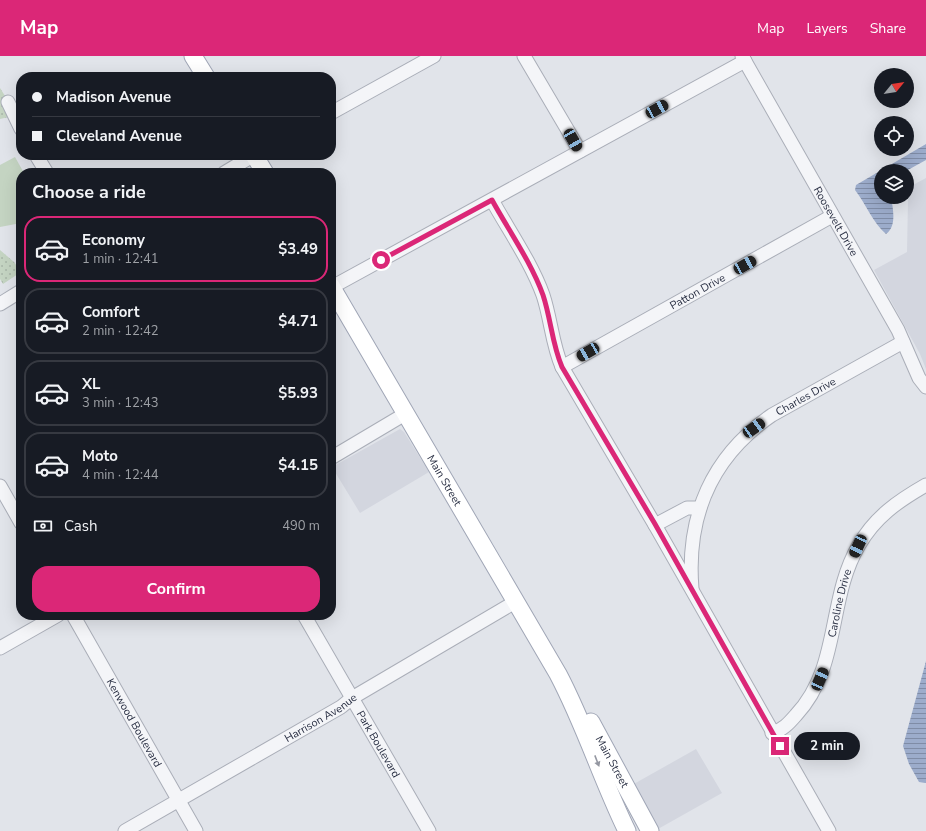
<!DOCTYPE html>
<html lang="en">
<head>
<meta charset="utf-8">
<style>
	body { margin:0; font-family:"Nunito Sans",sans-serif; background:#242831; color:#f1f3f6; height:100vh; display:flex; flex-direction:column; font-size:15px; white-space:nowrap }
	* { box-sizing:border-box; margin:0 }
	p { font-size:13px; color:#9ea1a6 }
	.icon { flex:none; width:22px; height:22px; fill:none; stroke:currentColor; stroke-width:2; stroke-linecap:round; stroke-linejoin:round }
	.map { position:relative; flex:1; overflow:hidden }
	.details { position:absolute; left:16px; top:112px; width:320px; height:452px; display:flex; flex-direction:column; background:#171b24; border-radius:16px; box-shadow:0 4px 16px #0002 }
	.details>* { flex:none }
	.guide { position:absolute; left:16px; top:16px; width:320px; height:88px; border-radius:16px; box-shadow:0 4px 16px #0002; display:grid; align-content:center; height:88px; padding:0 16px; background:#171b24 }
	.needle { width:26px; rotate:60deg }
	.buttons { position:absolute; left:874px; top:12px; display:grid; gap:8px }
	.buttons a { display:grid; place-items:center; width:40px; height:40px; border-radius:50%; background:#171b24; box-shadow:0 4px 16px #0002; font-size:20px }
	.end { position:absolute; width:18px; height:18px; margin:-9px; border:5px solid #db2777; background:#fff; box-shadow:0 0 0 2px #fff }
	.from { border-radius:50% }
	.bubble { position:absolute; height:28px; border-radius:14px; background:#171b24; box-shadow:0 4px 16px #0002; font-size:13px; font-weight:700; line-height:28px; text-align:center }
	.car { position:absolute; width:12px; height:24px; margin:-12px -6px; border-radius:5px; box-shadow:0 0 3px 1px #0007; background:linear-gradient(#222 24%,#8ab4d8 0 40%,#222 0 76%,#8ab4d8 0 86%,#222 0) }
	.guide b { display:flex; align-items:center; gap:14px; height:38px; font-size:15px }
	.guide b+b { border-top:1px solid #363941 }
	.guide i { width:10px; height:10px; background:#f1f3f6 }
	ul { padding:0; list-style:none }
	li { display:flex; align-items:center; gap:12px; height:66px; margin:0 8px 6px; padding:0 8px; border:2px solid #363941; border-radius:16px }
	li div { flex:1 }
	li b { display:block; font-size:15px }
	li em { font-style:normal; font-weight:700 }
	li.selected { border-color:#db2777 }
	li>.icon { width:36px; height:36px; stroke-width:1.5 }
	h2 { padding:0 16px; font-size:18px; line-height:48px }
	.pay { display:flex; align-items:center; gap:10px; height:44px; padding:0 16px; font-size:15px }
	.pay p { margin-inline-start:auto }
	.primary-button { display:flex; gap:8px; margin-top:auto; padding:8px 16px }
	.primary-button a { flex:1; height:46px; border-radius:16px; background:#db2777; color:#fff; font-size:16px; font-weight:700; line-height:46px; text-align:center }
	header { display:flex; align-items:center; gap:24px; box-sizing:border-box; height:56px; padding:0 20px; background:#db2777; color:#fff }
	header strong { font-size:19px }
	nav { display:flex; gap:22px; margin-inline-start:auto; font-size:14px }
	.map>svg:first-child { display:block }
	.built { fill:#d3d6df }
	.grass { fill:url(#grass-dots) }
	.garden { fill:#c4d4c2 }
	.water { fill:url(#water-rules) }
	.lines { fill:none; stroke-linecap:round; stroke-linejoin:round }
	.minor-casing { stroke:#aaaeb8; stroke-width:15 }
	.major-casing { stroke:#a0a6b6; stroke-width:19 }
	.minor { stroke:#f4f5f8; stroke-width:13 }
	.major { stroke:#fff; stroke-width:17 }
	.oneway { fill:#9497a1 }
	.route { stroke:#db2777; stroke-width:5 }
	.labels { text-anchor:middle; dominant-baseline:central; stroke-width:3; stroke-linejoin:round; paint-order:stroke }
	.street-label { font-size:11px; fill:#292f43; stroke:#f1f3f8 }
</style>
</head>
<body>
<header>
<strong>Map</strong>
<nav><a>Map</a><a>Layers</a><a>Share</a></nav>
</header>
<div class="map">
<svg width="926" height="775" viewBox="0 0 926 775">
	<defs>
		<pattern id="grass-dots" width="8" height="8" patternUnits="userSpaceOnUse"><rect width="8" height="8" fill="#c4d4c2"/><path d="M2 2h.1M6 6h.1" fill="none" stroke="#a8b6a8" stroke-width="1.8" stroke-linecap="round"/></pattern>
		<pattern id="water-rules" width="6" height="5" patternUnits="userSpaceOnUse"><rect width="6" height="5" fill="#9caccb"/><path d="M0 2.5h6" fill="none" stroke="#7f8ca6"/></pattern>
	</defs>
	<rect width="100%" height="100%" fill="#e1e4ea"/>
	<path class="built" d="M926,122V313L920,298L874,214L907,196L908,144L913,129Z
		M400,373L404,376L429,416L360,457L332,411Z
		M696,693L722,737L658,773L632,729Z"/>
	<path class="grass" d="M0,32L17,59L0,63Z
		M0,194L14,206L21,216L3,228L0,223Z"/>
	<path class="garden" d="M15,101L24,117H21V167L0,171V109Z"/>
	<path class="water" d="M926,88V104L906,115H881V141H891C893,153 897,170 886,178C873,167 866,148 855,134L856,129Z
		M926,605V727H925L919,726L909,708L903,690Z"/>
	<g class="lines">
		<defs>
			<g id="minor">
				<path d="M524,0L580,95"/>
				<path id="s1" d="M742,0L898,274L919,322L926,331"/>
				<path d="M8,46L21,73"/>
				<path d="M331,57L434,0"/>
				<path d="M36,99L47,117"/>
				<path d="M224,117L254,99"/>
				<path d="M492,144C509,175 531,206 543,239C551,263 552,288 562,311L655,469L829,775"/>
				<path d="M332,231L745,5"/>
				<path d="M0,248L21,235"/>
				<path id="s2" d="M562,311L832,160"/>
				<path d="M331,402L405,358"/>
				<path d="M0,430L21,467"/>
				<path d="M655,469L687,452H700"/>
				<path id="s3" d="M692,533C686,460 712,400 772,359L903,286"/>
				<path id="s4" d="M73,559L196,775"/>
				<path id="s5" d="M304,559L429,775"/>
				<path d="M0,592L58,559"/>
				<path id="s6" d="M772,677C783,674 789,667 796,659C841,611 827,543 859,489C875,461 898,445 926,429"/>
				<path id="s7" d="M125,775L341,651L352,642L515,546"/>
			</g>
			<g id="major">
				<path d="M193,0L206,21"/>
				<path d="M254,99L265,117"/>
				<path id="s8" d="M331,230L558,618C585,669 602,724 627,775"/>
				<path id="s9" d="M591,666L650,775"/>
			</g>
		</defs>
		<use href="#minor" class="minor-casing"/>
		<use href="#major" class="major-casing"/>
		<use href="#minor" class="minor"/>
		<use href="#major" class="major"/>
	</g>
	<defs><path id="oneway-solid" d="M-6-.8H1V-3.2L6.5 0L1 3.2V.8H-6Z"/></defs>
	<use class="oneway" href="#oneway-solid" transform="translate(597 705) rotate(69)"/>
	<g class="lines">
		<path class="route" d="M381,204L492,144C509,175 531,206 543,239C551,263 552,288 562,311L655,468L780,690"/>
	</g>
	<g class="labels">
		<g class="street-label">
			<text stroke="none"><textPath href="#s1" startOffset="190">Roosevelt Drive</textPath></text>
			<text stroke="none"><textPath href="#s2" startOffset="155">Patton Drive</textPath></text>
			<text stroke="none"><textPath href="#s3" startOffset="240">Charles Drive</textPath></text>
			<text stroke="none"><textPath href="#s8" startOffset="225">Main Street</textPath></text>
			<text stroke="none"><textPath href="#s6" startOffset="152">Caroline Drive</textPath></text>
			<text stroke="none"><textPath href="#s7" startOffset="226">Harrison Avenue</textPath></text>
			<text stroke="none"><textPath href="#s4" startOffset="124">Kenwood Boulevard</textPath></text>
			<text stroke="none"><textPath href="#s5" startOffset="149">Park Boulevard</textPath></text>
			<text stroke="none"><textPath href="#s9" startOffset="45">Main Street</textPath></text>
		</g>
	</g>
</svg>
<div class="buttons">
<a><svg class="needle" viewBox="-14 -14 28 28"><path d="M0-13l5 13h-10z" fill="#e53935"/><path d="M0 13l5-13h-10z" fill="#9ea1a6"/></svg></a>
<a><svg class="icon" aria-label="locate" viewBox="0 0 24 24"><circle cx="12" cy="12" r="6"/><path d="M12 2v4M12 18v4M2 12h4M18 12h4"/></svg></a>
<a><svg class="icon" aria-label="layers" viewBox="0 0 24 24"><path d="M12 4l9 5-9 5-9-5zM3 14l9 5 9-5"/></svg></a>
</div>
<i class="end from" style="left:381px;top:204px"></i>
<i class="end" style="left:780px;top:690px"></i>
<div class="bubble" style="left:794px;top:676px;width:66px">2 min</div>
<i class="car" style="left:657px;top:53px;rotate:61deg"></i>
<i class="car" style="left:573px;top:84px;rotate:150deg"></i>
<i class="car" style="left:745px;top:209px;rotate:61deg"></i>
<i class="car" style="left:588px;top:296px;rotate:240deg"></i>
<i class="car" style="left:754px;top:372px;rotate:55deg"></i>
<i class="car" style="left:858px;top:490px;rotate:205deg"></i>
<i class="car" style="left:820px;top:623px;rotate:24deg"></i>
<div class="guide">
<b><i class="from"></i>Madison Avenue</b>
<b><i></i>Cleveland Avenue</b>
</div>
<section class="details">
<h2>Choose a ride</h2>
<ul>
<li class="selected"><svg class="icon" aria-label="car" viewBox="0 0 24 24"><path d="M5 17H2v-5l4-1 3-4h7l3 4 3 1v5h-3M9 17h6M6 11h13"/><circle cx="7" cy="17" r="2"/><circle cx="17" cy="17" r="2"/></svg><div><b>Economy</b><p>1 min · 12:41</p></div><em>$3.49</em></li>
<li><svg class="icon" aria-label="car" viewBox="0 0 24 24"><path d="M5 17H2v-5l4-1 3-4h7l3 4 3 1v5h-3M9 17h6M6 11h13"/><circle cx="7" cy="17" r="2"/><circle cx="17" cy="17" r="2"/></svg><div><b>Comfort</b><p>2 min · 12:42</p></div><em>$4.71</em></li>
<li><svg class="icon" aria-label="car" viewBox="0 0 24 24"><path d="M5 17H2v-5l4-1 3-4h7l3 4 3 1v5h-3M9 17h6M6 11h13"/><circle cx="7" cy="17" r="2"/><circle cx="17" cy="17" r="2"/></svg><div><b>XL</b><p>3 min · 12:43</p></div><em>$5.93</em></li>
<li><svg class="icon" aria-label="car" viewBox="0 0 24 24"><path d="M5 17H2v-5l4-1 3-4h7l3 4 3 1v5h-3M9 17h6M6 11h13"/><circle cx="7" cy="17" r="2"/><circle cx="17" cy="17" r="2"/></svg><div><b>Moto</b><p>4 min · 12:44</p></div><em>$4.15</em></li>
</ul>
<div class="pay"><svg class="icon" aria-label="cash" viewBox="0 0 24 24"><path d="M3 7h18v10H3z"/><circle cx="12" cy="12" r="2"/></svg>Cash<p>490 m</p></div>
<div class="primary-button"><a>Confirm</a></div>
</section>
</div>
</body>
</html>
